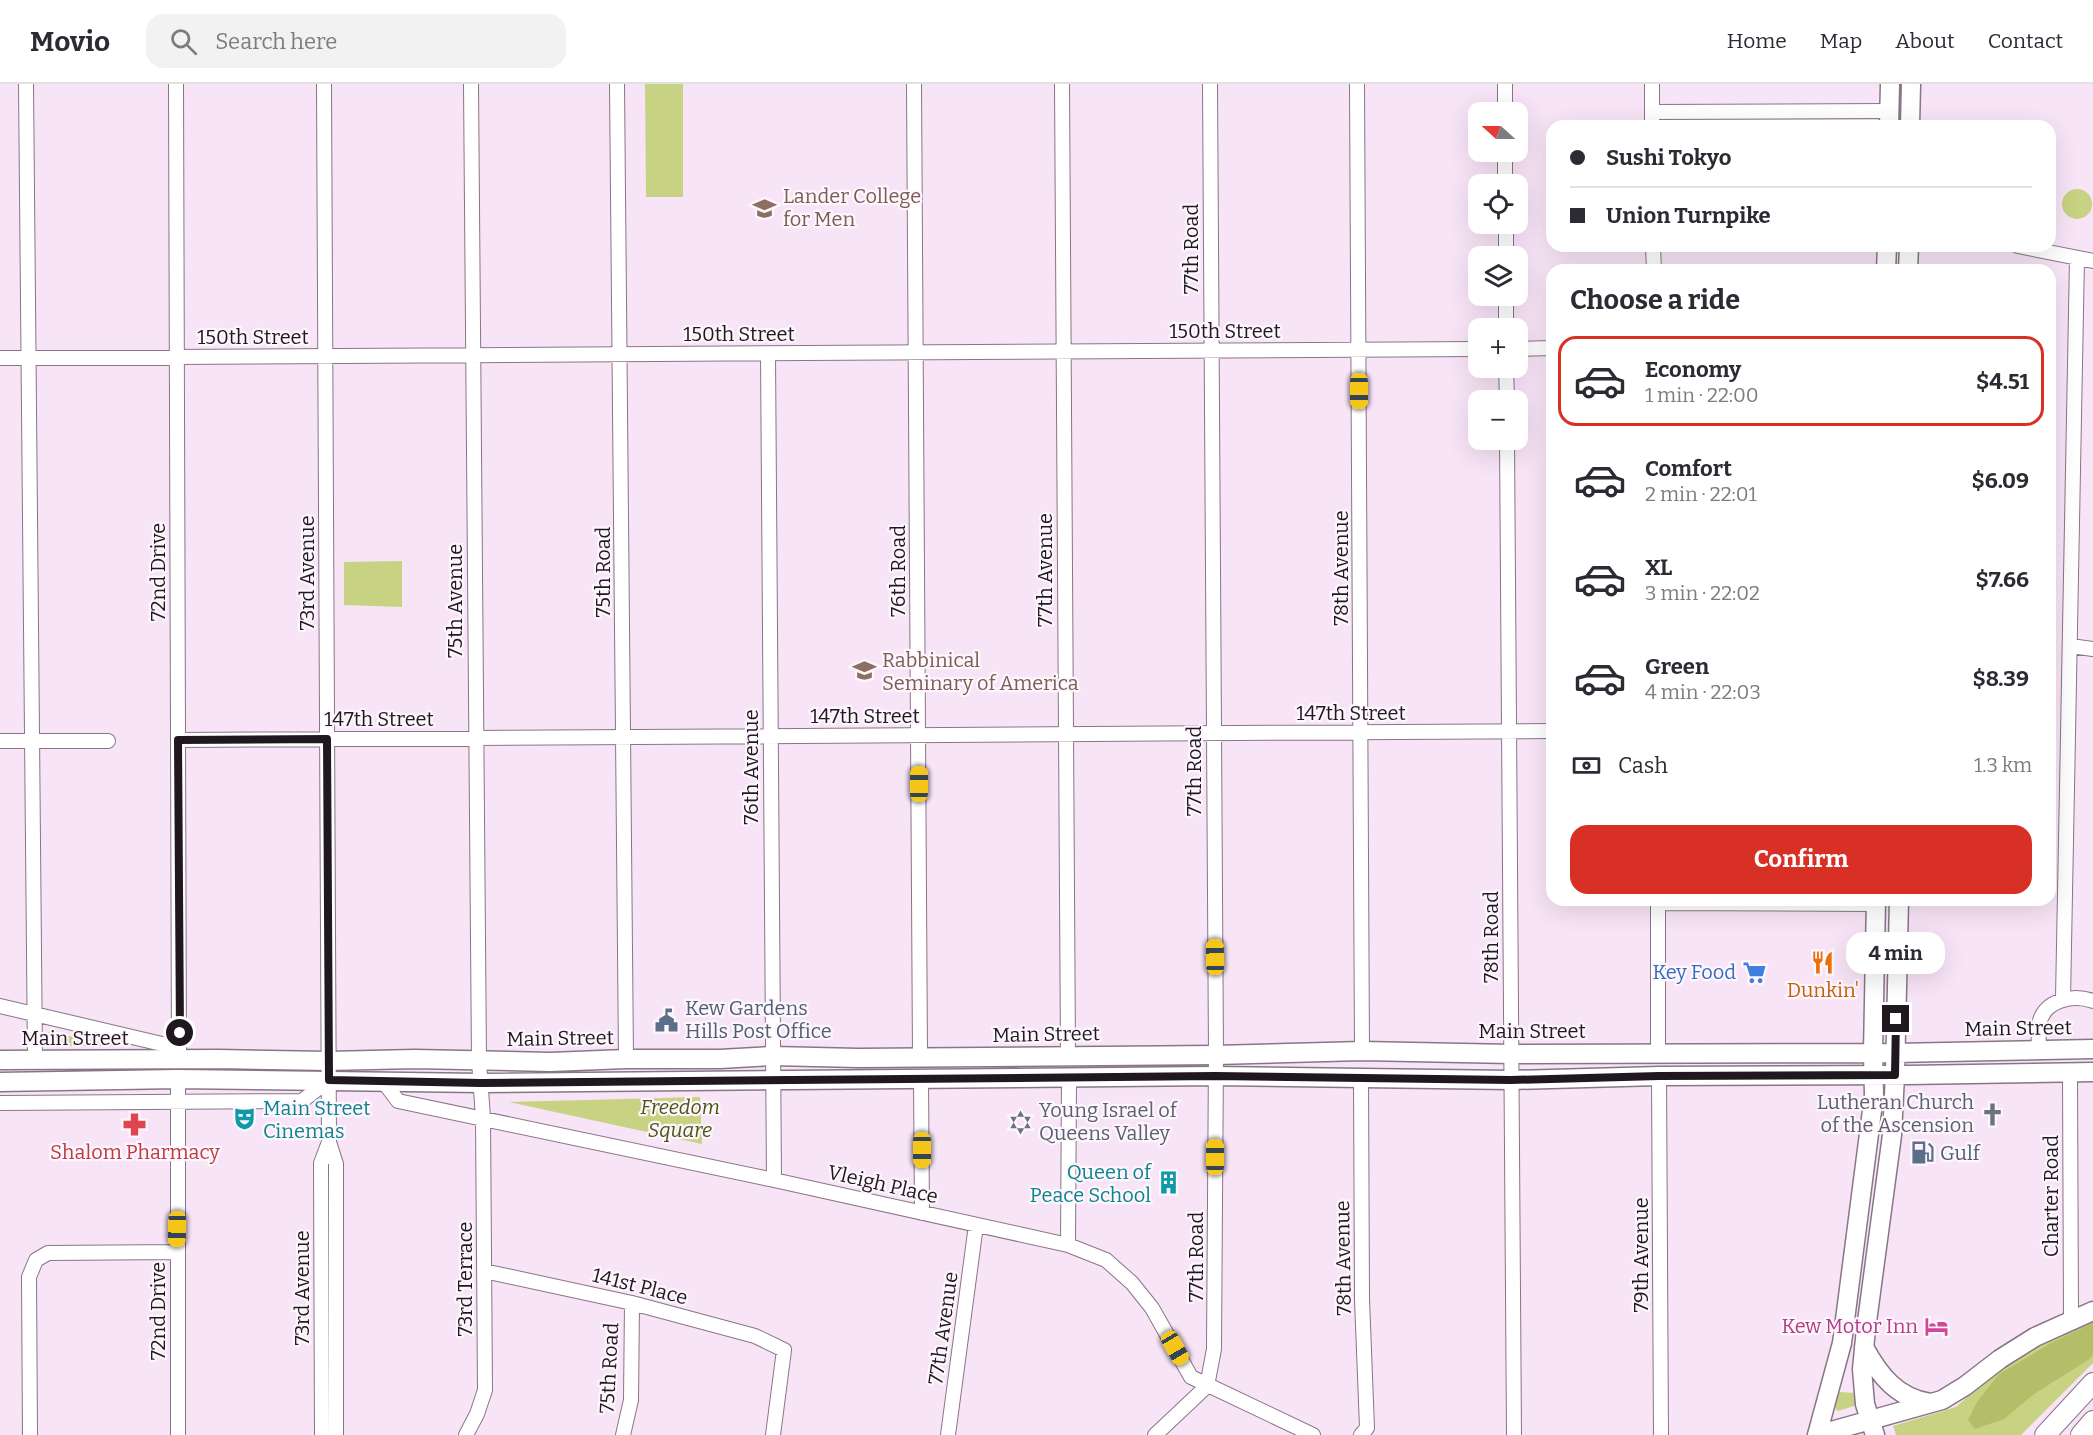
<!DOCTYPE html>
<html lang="en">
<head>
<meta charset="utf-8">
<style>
	body { margin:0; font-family:Bitter,serif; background:#f2f2f3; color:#2b2b33; height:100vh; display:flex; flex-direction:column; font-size:22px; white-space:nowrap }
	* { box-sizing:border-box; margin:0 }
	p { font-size:20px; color:#7c7c81 }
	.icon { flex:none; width:33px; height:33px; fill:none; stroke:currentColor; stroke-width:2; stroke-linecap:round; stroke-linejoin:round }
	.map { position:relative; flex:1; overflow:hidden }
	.sheet { position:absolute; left:1546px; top:180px; width:510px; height:642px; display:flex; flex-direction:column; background:#fff; border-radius:18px; box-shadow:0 6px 24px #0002 }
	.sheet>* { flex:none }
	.guide { position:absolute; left:1546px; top:36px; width:510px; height:132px; border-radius:18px; box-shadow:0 6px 24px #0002; display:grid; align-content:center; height:132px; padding:0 24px; background:#fff }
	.needle { width:39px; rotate:291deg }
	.buttons { position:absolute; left:1468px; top:18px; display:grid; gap:12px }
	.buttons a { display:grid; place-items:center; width:60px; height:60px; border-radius:12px; background:#fff; box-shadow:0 6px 24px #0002; font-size:30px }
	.end { position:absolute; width:27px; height:27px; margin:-14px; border:8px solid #1f181f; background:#fff; box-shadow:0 0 0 3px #fff }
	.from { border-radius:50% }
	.bubble { position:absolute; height:42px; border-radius:18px; background:#fff; box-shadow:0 6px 24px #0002; font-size:20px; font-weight:700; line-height:42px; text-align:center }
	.car { position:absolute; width:18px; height:36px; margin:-18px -9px; border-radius:8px; box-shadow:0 0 4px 2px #0007; background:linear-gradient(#f5c518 24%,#345 0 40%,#f5c518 0 76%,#345 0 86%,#f5c518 0) }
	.guide b { display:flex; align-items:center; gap:21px; height:57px; font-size:22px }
	.guide b+b { border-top:2px solid #e1e1e2 }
	.guide i { width:15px; height:15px; background:#2b2b33 }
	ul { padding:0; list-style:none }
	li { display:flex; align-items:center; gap:18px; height:90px; margin:0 12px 9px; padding:0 12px; border:3px solid transparent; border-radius:18px }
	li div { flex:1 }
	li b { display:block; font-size:22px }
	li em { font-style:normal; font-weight:700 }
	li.on { border-color:#d93025 }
	li>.icon { width:54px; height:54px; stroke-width:1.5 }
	h2 { padding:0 24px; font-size:27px; line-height:72px }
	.pay { display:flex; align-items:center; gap:15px; height:66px; padding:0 24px; font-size:22px }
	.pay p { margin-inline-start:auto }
	.cta { display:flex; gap:12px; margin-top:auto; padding:12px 24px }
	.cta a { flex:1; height:69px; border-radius:18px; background:#d93025; color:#fff; font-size:24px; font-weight:700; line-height:69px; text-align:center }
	header { display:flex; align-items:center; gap:36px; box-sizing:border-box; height:84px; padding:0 30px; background:#fff; border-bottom:2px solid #e1e1e2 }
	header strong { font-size:28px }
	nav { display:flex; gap:33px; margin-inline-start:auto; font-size:21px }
	.search { width:420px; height:54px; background:#f2f2f3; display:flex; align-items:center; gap:15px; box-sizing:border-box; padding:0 21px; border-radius:18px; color:#7c7c81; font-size:22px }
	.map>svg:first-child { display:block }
	.green { fill:#c7d282 }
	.forest { fill:#b3be68 }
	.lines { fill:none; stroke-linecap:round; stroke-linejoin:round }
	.minor-casing { stroke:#887687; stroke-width:16 }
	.major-casing { stroke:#887687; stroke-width:21 }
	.highway-casing { stroke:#887687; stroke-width:22 }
	.minor { stroke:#fff; stroke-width:14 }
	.major { stroke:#fff; stroke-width:18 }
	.highway { stroke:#fff; stroke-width:20 }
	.route { stroke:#1f181f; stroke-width:8 }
	.labels { text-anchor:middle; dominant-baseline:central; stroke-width:4.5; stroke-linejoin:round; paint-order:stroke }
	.education-label { font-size:20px; fill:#785e54; stroke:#fef6fd; text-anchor:start }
	.street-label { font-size:20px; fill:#1f181f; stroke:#fef6fd }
	.shop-label { font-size:20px; fill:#366cbe; stroke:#fef6fd; text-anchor:end }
	.food-label { font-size:20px; fill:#c56008; stroke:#fef6fd }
	.service-label { font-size:20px; fill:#4e5e75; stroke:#fef6fd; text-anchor:start }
	.worship-label { font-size:20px; fill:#5b616d; stroke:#fef6fd; text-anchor:end }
	.park-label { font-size:20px; font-style:italic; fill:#4d5414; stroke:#fef6fd }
	.culture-label { font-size:20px; fill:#0d838f; stroke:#fef6fd; text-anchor:start }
	.health-label { font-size:20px; fill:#be3a42; stroke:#fef6fd }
	.hotel-label { font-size:20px; fill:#b23c85; stroke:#fef6fd; text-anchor:end }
</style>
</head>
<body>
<header>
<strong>Movio</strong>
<div class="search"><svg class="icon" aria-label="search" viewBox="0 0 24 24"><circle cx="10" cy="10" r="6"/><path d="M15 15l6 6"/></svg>Search here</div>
<nav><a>Home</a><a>Map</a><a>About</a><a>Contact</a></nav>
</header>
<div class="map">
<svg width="2093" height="1351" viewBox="0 0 2093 1351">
	<rect width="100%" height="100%" fill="#f8e4f7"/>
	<path class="green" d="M645,0H683V113H646Z
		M2062 120a15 15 0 1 1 30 0a15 15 0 1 1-30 0Z
		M402,477V523L344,521V478Z
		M48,948L120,962H48Z
		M700,1013L702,1060L509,1018Z
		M2093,1235V1279L2021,1351H1896L1893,1342L1956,1323L1987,1295L2040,1260Z
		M1839,1308L1855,1309L1857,1321L1838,1327L1835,1324Z"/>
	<path class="forest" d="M2093,1239V1271L2088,1276L2034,1310L2004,1335L1975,1345L1968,1336L1977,1318L1999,1290L2051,1259Z"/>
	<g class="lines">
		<defs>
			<path id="minor" d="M26,0L35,976
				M176,0L179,975
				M324,0L329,1058L336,1080V1351
				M617,0L626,975
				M914,0L920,973
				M1062,0L1068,971
				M1357,0L1362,967
				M1505,0V28
				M1652,0V42
				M1652,28L1889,27
				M1505,68V100
				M1506,140V172
				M1653,162L1654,186
				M2018,162L2093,177
				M1506,212V244
				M1518,265L1552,264
				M768,270L774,1096
				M0,274L1479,265
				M1506,284L1507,316
				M1507,356L1514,1351
				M2071,562L2093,565
				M178,656L1552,647
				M0,657H108
				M1658,816V969
				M1658,819L1875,820
				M2063,915L2077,174
				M0,922L179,964
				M2039,966C2039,958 2038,949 2039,941C2043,916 2073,910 2093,917
				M2070,988L2071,1236
				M1659,992L1661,1351
				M1361,994L1362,1215L1367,1344L1361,1351
				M178,995V1351
				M921,995L922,1129
				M383,997L398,1017L774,1096L1068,1161L1106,1176L1132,1199L1152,1224L1191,1293L1313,1351
				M0,1019L302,1017L329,996
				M1068,1161L1069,994
				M484,1187L632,1219L755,1252L784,1266L773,1351
				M30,1351L29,1193L36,1176L48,1169L177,1168
				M322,1351L321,1079L329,1058
				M466,1351L477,1330L485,1306L483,1034L479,977L471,0
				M623,1351L631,1316L632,1219
				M948,1351L976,1141
				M1155,1351L1207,1302L1214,1265L1216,971L1210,0"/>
			<path id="major" d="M1889,42L1890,0
				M1910,42L1911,0
				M1886,186L1887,162
				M1908,186L1909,162
				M0,976L218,975L328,977L415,975L550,978L626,975H720L772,972L858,974L1216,971L1362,967L1511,970L1895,969L2093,965
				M0,998L178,995L481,999L1215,992L1511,996L1659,992L1908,991L2093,988
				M1864,1263C1879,1291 1897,1314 1930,1319
				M1817,1351L1842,1259L1874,1011L1873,969L1876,816
				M1817,1351L1942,1316L1965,1302L2000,1275L2035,1253L2093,1227
				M1875,1351L1865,1320L1862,1285L1866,1245L1892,1051L1895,991L1899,816"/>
			<path id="highway" d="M2045,1351L2093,1299
				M2081,1351L2093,1337"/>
		</defs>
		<use href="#minor" class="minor-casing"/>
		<use href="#major" class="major-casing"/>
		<use href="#highway" class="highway-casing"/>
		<use href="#minor" class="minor"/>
		<use href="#major" class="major"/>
		<use href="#highway" class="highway"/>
	</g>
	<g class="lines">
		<path class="route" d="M180,949L178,656L327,655L329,996L481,999L1215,992L1511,996L1659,992L1895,991L1896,935"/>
	</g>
	<defs>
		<symbol id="university-bare" viewBox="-9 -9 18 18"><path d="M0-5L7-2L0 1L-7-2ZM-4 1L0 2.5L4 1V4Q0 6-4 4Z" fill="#8d6e63" stroke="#fef6fd" stroke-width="2.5" paint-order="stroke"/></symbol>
		<symbol id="restaurant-bare" viewBox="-9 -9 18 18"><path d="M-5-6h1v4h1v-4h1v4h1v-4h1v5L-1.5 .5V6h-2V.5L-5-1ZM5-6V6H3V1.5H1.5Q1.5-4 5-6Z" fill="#e8710a" stroke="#fef6fd" stroke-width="2.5" paint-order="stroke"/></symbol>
		<symbol id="supermarket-bare" viewBox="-9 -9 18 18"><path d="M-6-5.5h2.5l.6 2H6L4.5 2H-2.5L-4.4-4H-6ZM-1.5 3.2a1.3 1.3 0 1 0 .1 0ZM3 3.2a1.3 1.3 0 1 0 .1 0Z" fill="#3f7fe0" stroke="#fef6fd" stroke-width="2.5" paint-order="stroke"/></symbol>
		<symbol id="civic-bare" viewBox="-9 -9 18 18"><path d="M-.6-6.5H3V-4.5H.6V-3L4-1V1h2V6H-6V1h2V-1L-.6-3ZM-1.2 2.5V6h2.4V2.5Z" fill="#5c6f8a" stroke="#fef6fd" stroke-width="2.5" paint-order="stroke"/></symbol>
		<symbol id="church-bare" viewBox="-9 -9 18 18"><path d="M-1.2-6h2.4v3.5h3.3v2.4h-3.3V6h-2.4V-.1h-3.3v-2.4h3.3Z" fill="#6b7280" stroke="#fef6fd" stroke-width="2.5" paint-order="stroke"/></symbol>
		<symbol id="theatre-bare" viewBox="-9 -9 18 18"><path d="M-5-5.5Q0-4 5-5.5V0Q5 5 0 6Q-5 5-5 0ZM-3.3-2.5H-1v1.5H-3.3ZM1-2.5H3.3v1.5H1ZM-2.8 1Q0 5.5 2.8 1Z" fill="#0f9aa8" stroke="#fef6fd" stroke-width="2.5" paint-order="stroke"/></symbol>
		<symbol id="synagogue-bare" viewBox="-9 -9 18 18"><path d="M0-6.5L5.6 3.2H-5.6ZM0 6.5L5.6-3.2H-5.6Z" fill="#6b7280" stroke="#fef6fd" stroke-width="2.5" paint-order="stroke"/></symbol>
		<symbol id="pharmacy-bare" viewBox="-9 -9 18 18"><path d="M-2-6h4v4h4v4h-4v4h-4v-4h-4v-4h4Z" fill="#e0444e" stroke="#fef6fd" stroke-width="2.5" paint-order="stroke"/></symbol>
		<symbol id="fuel-bare" viewBox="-9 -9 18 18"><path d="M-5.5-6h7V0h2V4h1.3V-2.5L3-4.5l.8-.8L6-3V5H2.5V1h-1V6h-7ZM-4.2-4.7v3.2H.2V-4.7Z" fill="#5c6f8a" stroke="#fef6fd" stroke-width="2.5" paint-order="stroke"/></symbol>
		<symbol id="building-bare" viewBox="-9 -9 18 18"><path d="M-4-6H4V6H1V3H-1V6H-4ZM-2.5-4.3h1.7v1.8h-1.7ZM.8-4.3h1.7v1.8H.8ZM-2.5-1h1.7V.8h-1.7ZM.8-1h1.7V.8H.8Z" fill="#0f9aa8" stroke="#fef6fd" stroke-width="2.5" paint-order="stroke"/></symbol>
		<symbol id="hotel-bare" viewBox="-9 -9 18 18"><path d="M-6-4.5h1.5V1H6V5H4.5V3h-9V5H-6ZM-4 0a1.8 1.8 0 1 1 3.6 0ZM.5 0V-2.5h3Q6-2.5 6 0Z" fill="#d1479c" stroke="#fef6fd" stroke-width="2.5" paint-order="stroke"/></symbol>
	</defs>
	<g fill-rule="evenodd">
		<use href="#university-bare" x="748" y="108" width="33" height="33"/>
		<use href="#university-bare" x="848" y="570" width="33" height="33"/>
		<use href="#restaurant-bare" x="1806" y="862" width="33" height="33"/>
		<use href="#supermarket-bare" x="1738" y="872" width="33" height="33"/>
		<use href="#civic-bare" x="650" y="920" width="33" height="33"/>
		<use href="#church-bare" x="1976" y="1014" width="33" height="33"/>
		<use href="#theatre-bare" x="228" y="1018" width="33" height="33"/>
		<use href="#synagogue-bare" x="1004" y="1022" width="33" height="33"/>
		<use href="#pharmacy-bare" x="118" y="1024" width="33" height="33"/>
		<use href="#fuel-bare" x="1906" y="1052" width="33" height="33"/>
		<use href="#building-bare" x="1152" y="1082" width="33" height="33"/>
		<use href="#hotel-bare" x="1920" y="1226" width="33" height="33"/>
	</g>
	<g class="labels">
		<g class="education-label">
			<text x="783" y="112">Lander College<tspan x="783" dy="23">for Men</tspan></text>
			<text x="882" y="576">Rabbinical<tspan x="882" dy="23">Seminary of America</tspan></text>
		</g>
		<g class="street-label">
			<text transform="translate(1191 165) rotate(-90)">77th Road</text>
			<text x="1225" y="247">150th Street</text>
			<text x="739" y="250">150th Street</text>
			<text x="253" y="253">150th Street</text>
			<text transform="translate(1341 484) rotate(-90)">78th Avenue</text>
			<text transform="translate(1045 486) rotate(-90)">77th Avenue</text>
			<text transform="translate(898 487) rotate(-90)">76th Road</text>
			<text transform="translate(158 488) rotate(-90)">72nd Drive</text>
			<text transform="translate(603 488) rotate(-90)">75th Road</text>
			<text transform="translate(307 489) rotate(-90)">73rd Avenue</text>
			<text transform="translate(455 517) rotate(-90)">75th Avenue</text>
			<text x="1351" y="629">147th Street</text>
			<text x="865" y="632">147th Street</text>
			<text x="379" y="635">147th Street</text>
			<text transform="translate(751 683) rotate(-90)">76th Avenue</text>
			<text transform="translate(1194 687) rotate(-90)">77th Road</text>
			<text transform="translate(1491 853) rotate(-90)">78th Road</text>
			<text transform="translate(2018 944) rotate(-1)">Main Street</text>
			<text x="1532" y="947">Main Street</text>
			<text transform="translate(1046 950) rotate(-1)">Main Street</text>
			<text x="75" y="954">Main Street</text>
			<text transform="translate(560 954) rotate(-1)">Main Street</text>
			<text transform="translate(883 1100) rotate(13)">Vleigh Place</text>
			<text transform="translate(2051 1112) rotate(-90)">Charter Road</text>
			<text transform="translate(1641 1171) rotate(-90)">79th Avenue</text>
			<text transform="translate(1196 1173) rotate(-90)">77th Road</text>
			<text transform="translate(1343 1174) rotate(-91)">78th Avenue</text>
			<text transform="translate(465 1195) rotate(-90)">73rd Terrace</text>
			<text transform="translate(640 1202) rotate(14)">141st Place</text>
			<text transform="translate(302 1204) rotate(-90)">73rd Avenue</text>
			<text transform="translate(158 1227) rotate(-90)">72nd Drive</text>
			<text transform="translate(943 1244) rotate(-82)">77th Avenue</text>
			<text transform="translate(609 1284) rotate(-87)">75th Road</text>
		</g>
		<g class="shop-label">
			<text x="1736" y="888">Key Food</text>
		</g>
		<g class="food-label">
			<text x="1823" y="906">Dunkin'</text>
		</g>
		<g class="service-label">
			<text x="685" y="924">Kew Gardens<tspan x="685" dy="23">Hills Post Office</tspan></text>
			<text x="1940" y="1069">Gulf</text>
		</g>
		<g class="worship-label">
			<text x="1974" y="1018">Lutheran Church<tspan x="1974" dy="23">of the Ascension</tspan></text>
			<text x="1039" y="1026" text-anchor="start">Young Israel of<tspan x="1039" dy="23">Queens Valley</tspan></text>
		</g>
		<g class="park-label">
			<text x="680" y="1023">Freedom<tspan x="680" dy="23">Square</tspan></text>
		</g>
		<g class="culture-label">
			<text x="263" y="1024">Main Street<tspan x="263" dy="23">Cinemas</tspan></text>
			<text x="1151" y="1088" text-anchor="end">Queen of<tspan x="1151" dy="23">Peace School</tspan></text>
		</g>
		<g class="health-label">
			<text x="135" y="1068">Shalom Pharmacy</text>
		</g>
		<g class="hotel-label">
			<text x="1918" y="1242">Kew Motor Inn</text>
		</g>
	</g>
</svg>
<div class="buttons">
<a><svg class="needle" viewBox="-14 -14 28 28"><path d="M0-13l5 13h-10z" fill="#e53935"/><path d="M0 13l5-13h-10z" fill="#7c7c81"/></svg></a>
<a><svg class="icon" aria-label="locate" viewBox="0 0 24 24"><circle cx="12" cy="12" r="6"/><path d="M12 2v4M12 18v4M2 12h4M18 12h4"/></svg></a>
<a><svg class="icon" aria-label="layers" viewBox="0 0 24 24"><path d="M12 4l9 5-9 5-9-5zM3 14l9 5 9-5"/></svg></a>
<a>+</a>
<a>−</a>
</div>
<i class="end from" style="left:180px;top:949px"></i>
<i class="end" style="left:1896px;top:935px"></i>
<div class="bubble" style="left:1846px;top:848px;width:99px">4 min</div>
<i class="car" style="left:1359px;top:307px;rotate:180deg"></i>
<i class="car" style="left:919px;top:700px;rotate:0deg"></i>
<i class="car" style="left:1215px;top:873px;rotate:359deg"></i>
<i class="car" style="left:922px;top:1066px;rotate:180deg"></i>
<i class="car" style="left:1215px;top:1073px;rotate:0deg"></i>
<i class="car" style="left:177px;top:1145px;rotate:181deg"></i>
<i class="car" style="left:1175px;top:1264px;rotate:150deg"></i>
<div class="guide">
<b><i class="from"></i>Sushi Tokyo</b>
<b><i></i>Union Turnpike</b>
</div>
<section class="sheet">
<h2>Choose a ride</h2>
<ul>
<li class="on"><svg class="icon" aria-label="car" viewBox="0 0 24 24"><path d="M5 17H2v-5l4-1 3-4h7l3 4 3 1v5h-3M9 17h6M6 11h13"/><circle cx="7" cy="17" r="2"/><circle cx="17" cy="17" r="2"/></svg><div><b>Economy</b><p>1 min · 22:00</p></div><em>$4.51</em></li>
<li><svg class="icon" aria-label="car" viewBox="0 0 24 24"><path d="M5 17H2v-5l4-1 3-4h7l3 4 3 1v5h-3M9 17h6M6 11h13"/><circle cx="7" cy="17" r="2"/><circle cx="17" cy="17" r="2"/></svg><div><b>Comfort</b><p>2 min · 22:01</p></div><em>$6.09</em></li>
<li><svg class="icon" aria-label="car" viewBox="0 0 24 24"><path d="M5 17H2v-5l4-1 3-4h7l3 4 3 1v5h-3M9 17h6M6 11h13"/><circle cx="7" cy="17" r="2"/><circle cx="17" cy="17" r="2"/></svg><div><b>XL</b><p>3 min · 22:02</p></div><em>$7.66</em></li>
<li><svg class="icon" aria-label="car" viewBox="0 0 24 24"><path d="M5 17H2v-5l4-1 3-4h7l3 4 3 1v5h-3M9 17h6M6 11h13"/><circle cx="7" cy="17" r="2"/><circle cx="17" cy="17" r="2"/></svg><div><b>Green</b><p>4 min · 22:03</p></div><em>$8.39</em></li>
</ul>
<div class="pay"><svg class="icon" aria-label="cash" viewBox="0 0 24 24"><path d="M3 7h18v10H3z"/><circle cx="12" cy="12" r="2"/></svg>Cash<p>1.3 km</p></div>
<div class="cta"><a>Confirm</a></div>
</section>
</div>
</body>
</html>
